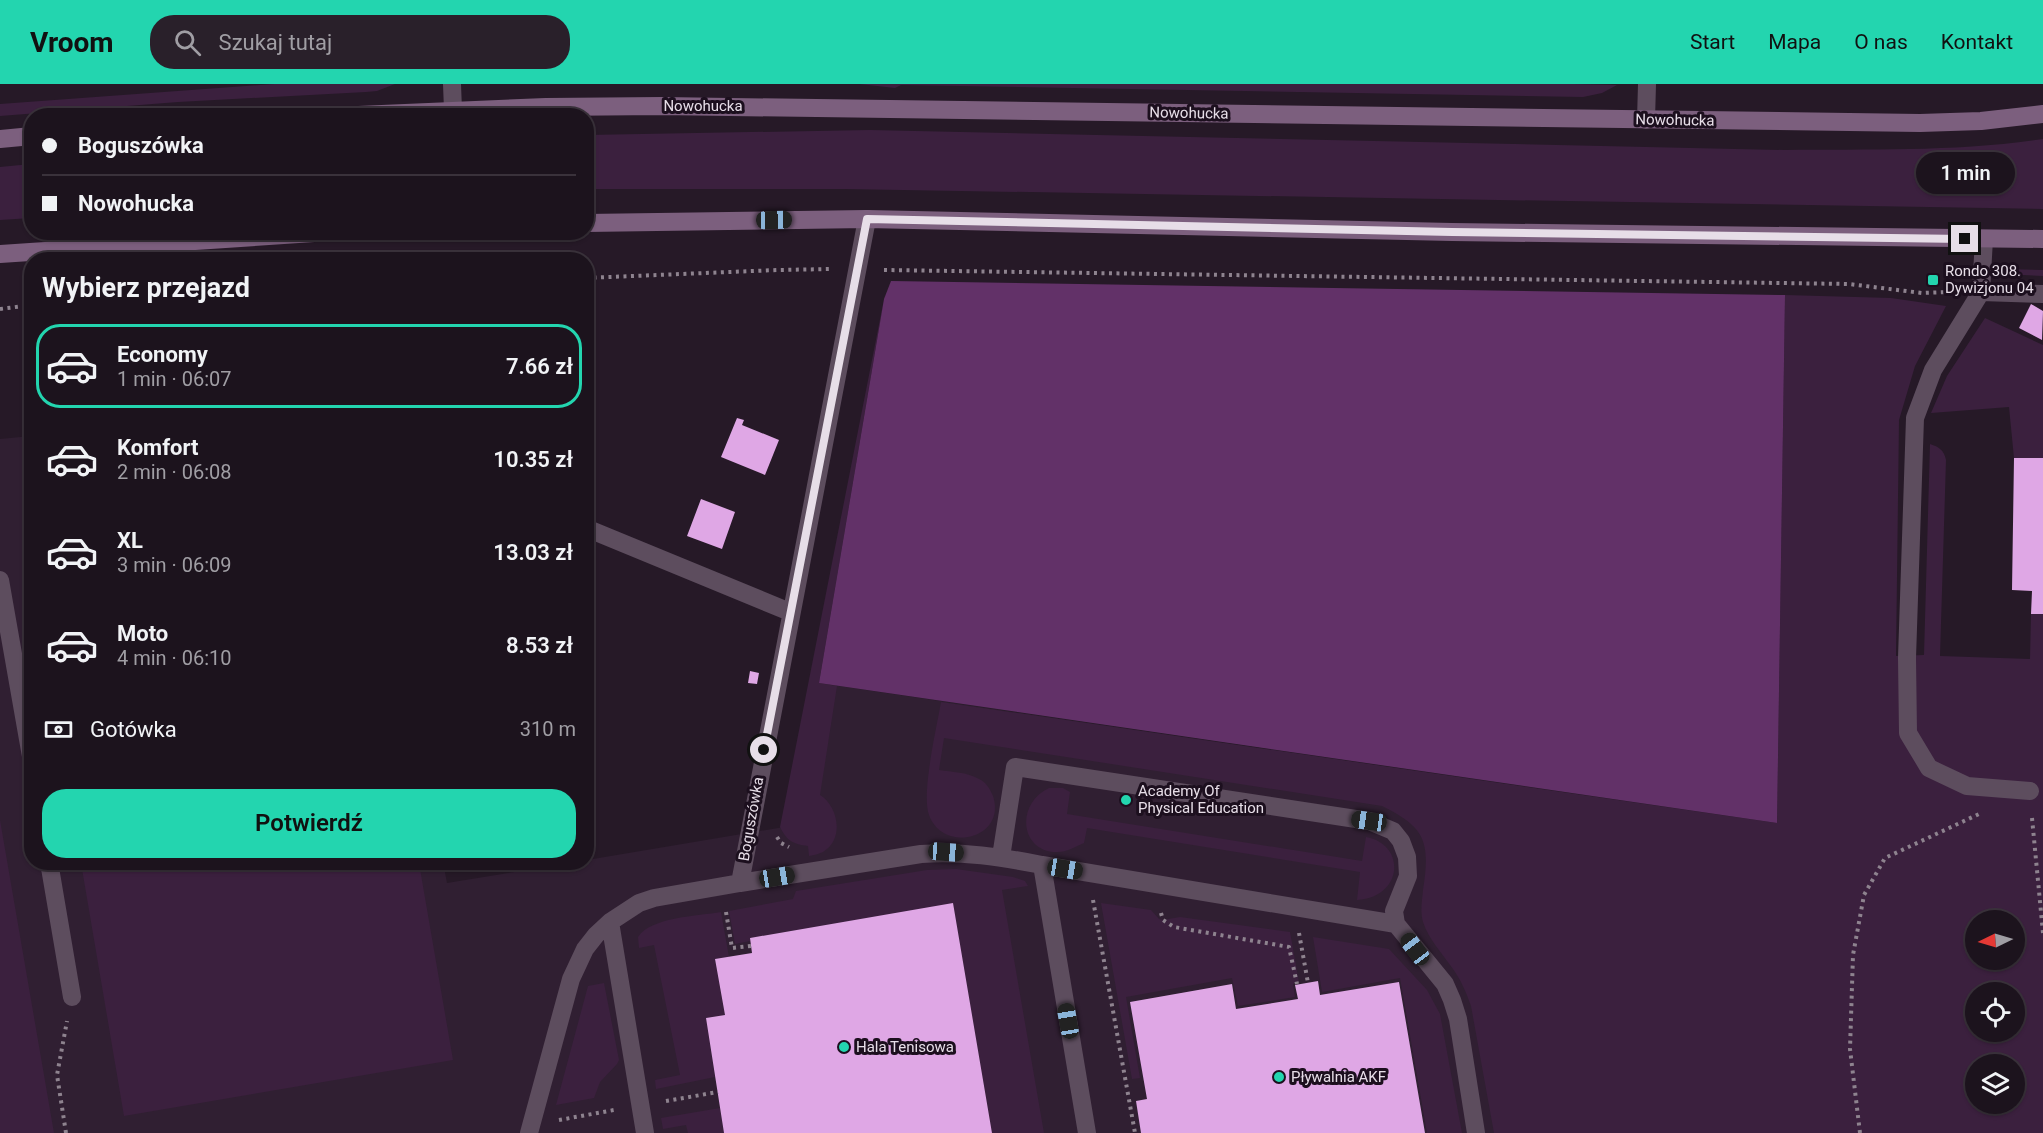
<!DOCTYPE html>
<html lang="pl">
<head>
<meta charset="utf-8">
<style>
	body { margin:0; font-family:Roboto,sans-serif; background:#29202a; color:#f1f3f6; height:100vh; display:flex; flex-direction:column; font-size:22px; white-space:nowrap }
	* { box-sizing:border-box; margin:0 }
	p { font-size:20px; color:#a09ea4 }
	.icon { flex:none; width:33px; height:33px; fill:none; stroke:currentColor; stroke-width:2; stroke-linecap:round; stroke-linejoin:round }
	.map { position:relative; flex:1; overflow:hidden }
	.details { position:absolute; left:24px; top:168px; width:570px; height:618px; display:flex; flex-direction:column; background:#1c131d; border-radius:24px; box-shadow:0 2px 4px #0004,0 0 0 2px #3a323b }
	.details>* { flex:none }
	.guide { position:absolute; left:24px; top:24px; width:570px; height:132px; border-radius:24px; box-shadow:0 2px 4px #0004,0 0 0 2px #3a323b; display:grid; align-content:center; height:132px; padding:0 18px; background:#1c131d }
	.needle { width:39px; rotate:265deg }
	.fabs { position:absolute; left:1965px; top:826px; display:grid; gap:12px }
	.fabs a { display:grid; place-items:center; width:60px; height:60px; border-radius:50%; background:#1c131d; box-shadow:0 2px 4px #0004,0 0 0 2px #3a323b; font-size:30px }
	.end { position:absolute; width:27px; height:27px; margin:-14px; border:8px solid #e7dee8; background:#111; box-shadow:0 0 0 3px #111 }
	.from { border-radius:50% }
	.bubble { position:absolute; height:42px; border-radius:21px; background:#1c131d; box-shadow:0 2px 4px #0004,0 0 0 2px #3a323b; font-size:20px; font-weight:600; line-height:42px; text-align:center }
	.car { position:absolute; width:18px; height:36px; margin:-18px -9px; border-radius:8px; box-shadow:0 0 4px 2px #0007; background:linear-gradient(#222 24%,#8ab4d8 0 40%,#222 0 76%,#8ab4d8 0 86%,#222 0) }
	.guide b { display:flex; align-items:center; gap:21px; height:57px; font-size:22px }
	.guide b+b { border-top:2px solid #3a323b }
	.guide i { width:15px; height:15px; background:#f1f3f6 }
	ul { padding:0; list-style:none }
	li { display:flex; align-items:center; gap:18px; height:84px; margin:0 12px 9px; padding:0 6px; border:3px solid transparent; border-radius:24px }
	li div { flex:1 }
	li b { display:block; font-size:22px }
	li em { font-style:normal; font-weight:600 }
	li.selected { border-color:#23d5af }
	li>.icon { width:54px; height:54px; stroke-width:1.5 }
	h2 { padding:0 18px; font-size:27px; line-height:72px }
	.pay { display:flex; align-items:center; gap:15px; height:66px; padding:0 18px; font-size:22px }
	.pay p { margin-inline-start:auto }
	.primary-button { display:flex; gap:12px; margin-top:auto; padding:12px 18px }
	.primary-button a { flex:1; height:69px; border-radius:24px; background:#23d5af; color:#111; font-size:24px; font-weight:600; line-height:69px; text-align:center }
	header { display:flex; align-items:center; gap:36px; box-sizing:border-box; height:84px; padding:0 30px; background:#23d5af; color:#111 }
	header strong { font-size:28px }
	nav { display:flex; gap:33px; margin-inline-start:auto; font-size:21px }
	.search { width:420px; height:54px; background:#29202a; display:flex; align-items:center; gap:15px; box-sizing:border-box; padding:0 21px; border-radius:24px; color:#a09ea4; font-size:22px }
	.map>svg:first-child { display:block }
	.built { fill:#301f32 }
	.green { fill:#3b203e; fill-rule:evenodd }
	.forest { fill:#623168 }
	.building { fill:#dfa7e5 }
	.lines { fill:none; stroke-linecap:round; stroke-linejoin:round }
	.path { stroke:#8e838f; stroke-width:4; stroke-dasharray:3 4.5; stroke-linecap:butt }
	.service { stroke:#5d4d5e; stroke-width:18 }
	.minor { stroke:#5d4d5e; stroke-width:18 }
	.secondary { stroke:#7c5f7e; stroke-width:18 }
	.route { stroke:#e7dee8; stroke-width:8 }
	.poi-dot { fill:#23d5af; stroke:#1c0f1e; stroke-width:2 }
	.labels { text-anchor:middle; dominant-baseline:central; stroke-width:6; stroke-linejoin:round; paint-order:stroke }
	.street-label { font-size:15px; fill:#e7dee8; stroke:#1c0f1e }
	.poi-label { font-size:15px; fill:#e7dee8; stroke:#1c0f1e; text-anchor:start }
</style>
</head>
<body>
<header>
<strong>Vroom</strong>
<div class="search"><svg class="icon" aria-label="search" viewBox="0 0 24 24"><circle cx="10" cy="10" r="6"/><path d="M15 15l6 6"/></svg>Szukaj tutaj</div>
<nav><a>Start</a><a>Mapa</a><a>O nas</a><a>Kontakt</a></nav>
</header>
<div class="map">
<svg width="2043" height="1049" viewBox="0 0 2043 1049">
	<rect width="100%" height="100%" fill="#261927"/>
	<path class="built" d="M31,352L32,778H443L447,799L570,779L586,778L587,776L796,741L819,599L1448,692L1505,1049H0V355Z"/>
	<path class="green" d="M274,0H395L377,7L366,8L178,18L0,32V20Z
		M859,0H1575L1617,1L1602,9L1583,13L901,1L895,4Z
		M870,46L1785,66C1870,65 1958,68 2043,55V125L844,105H587V51Z
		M31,80V134L0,136V83Z
		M2003,185L2043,186V192L2002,190Z
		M1785,211L1891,214L1946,222L1915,282L1899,336L1896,572L1924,571L1930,360C1939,363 1944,366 1946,376L1940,572L2030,575L2031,530H2043V1049H1494L1471,922C1466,908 1461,896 1453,885C1442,869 1429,856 1423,838C1420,828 1422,817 1423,806C1430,759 1427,744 1382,722L944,654L939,686C952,688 967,688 979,695C986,698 990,705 993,712C1007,755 943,770 929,731C921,710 937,642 941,618L1777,739ZM1976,837H2014V876H1976ZM1976,909H2014V948H1976ZM1976,981H2014V1020H1976Z
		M884,215L819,599L837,602L820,711C838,722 845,755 823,768C819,770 814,771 809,772L808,762C793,760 787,757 780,743Z
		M1985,234L2043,261V374H2014L2009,323L1931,329L1947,292Z
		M1049,704H1063L1070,708L1067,730L1362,777L1366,753C1406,760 1404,813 1357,816L1360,788L1087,744L1084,759C1075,763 1067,768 1057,768C1020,768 1015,720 1049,704Z
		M0,736L54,1049H0Z
		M81,779H419L453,976L124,1032Z
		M956,785L1013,793L1025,797L1028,802L1002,806L1044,1049H992L953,820L750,854V857L735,860L729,827L793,815L796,807L927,786Z
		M1101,819L1151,826L1159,835L1163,836L1180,833L1290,848L1299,898L1293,900L1295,913L1238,922L1232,894L1126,913L1140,994L1132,995Z
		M721,828L729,873L715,876L725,931L706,934L715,993L656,1005L655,996L680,991L654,861L639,864L638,853C651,833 698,832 721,828Z
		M1313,853L1389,865L1427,906L1440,930L1462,1049H1427L1400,894L1322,908Z
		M604,899L619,976L617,980L600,998L594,1014L556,1021L588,902Z
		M720,1024L724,1049H688L686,1041L663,1045L661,1034Z"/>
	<path class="forest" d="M891,197L1785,211L1777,739L819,599L884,215Z"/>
	<path class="building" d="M2031,220L2043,227L2042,256L2019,244Z
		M737,334L744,336L742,341L779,356L765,391L721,373Z
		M2014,374H2043V530H2031L2032,507L2012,506Z
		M701,415L735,428L722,465L687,452Z
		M750,587L759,589L757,600L748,599Z
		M953,819L992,1049H724L706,934L725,931L715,875L752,869L750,854Z
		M1318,897L1320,911L1399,898L1425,1049H1141L1136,1017L1147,1015L1130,918L1232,900L1236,925L1298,915L1295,901Z"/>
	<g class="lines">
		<path class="path" d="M884,186L1849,200L1922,209L1950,208
			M586,194L777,186L832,185
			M0,225L32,221
			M2032,734L2043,849
			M777,753L781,759L789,763
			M1093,816L1135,1049
			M726,828L732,864L751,862
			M1161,829L1163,836L1174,843L1289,863L1297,900
			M1299,849L1308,899
			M666,1017L718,1008
			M559,1036L614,1026
			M66,1049L57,991L67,937
			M1860,1049L1850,965L1853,871L1864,811L1885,774L1979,730"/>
		<path class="service" d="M452,0L453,26
			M1984,155L1981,208L1933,286L1915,334L1907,574L1908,649L1929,684L1967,702L2030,707
			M1981,208L2043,210
			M586,444L790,528
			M0,496L32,678
			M1001,773L1015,683L1369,737L1393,747L1401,757L1407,773L1408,792L1394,827L1396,840L1445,900L1452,916L1458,935L1476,1049
			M49,778L72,913
			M1042,781L1396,840
			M740,799L921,770C962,767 1001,773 1042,781L1087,1049
			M610,838L645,1049
			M529,1049L571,895L585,865L596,851L610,838L639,819L654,814L740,799L867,135"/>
		<path class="minor" d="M1646,36L1647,0"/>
		<path class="secondary" d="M335,32L546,23L662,22L1920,39L1981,37L2043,30
			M0,55L32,52
			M586,139L867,135L1452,148L2043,155
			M0,170L329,148"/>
	</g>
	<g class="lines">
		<path class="route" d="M764,666L867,135L1452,148L1965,155"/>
	</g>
	<g class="poi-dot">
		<rect x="1927" y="190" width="12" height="12" rx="3"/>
		<circle cx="1126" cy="716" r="6"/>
		<circle cx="844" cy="963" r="6"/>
		<circle cx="1279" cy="993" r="6"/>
	</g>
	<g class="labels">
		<g class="street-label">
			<text x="703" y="22">Nowohucka</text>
			<text transform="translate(1189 29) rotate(1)">Nowohucka</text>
			<text transform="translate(1675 36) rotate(1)">Nowohucka</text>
			<text transform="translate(751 735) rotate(-80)">Boguszówka</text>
		</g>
		<g class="poi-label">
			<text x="1945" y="187">Rondo 308.<tspan x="1945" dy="17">Dywizjonu 04</tspan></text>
			<text x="1138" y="707">Academy Of<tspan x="1138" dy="17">Physical Education</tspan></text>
			<text x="856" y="963">Hala Tenisowa</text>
			<text x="1291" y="993">Pływalnia AKF</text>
		</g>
	</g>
</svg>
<div class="fabs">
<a><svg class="needle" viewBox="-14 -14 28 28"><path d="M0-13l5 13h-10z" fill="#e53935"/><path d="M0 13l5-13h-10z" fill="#a09ea4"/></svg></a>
<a><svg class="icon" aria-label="locate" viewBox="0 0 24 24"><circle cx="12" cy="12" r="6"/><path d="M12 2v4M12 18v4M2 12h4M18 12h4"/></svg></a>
<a><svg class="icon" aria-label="layers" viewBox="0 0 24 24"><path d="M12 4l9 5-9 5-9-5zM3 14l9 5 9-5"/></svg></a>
</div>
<i class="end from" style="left:764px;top:666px"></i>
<i class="end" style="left:1965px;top:155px"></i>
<div class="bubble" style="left:1916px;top:68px;width:99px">1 min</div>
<i class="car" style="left:774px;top:136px;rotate:89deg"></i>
<i class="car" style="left:1369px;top:737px;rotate:278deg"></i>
<i class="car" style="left:946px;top:768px;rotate:94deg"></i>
<i class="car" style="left:1065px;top:785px;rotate:99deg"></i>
<i class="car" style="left:777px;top:793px;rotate:81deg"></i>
<i class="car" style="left:1415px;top:865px;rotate:323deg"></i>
<i class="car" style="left:1068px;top:937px;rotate:350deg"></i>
<div class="guide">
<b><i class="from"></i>Boguszówka</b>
<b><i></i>Nowohucka</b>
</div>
<section class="details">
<h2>Wybierz przejazd</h2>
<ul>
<li class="selected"><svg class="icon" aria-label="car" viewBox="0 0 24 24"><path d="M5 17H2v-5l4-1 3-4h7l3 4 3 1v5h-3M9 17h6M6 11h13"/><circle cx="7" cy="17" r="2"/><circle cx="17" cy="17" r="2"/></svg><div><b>Economy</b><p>1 min · 06:07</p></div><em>7.66 zł</em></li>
<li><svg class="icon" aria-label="car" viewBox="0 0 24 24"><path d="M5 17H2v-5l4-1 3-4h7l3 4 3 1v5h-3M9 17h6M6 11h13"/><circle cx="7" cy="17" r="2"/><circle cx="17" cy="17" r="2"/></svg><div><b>Komfort</b><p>2 min · 06:08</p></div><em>10.35 zł</em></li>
<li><svg class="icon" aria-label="car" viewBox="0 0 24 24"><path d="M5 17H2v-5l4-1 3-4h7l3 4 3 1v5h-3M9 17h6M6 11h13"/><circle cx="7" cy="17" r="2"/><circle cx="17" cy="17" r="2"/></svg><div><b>XL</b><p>3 min · 06:09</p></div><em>13.03 zł</em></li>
<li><svg class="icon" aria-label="car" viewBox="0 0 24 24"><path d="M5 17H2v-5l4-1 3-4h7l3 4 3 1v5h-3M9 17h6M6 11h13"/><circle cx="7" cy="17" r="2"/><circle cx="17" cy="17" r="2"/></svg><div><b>Moto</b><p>4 min · 06:10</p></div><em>8.53 zł</em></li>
</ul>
<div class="pay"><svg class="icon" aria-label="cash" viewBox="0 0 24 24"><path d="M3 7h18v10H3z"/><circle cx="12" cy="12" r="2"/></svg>Gotówka<p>310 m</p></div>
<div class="primary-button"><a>Potwierdź</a></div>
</section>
</div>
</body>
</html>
